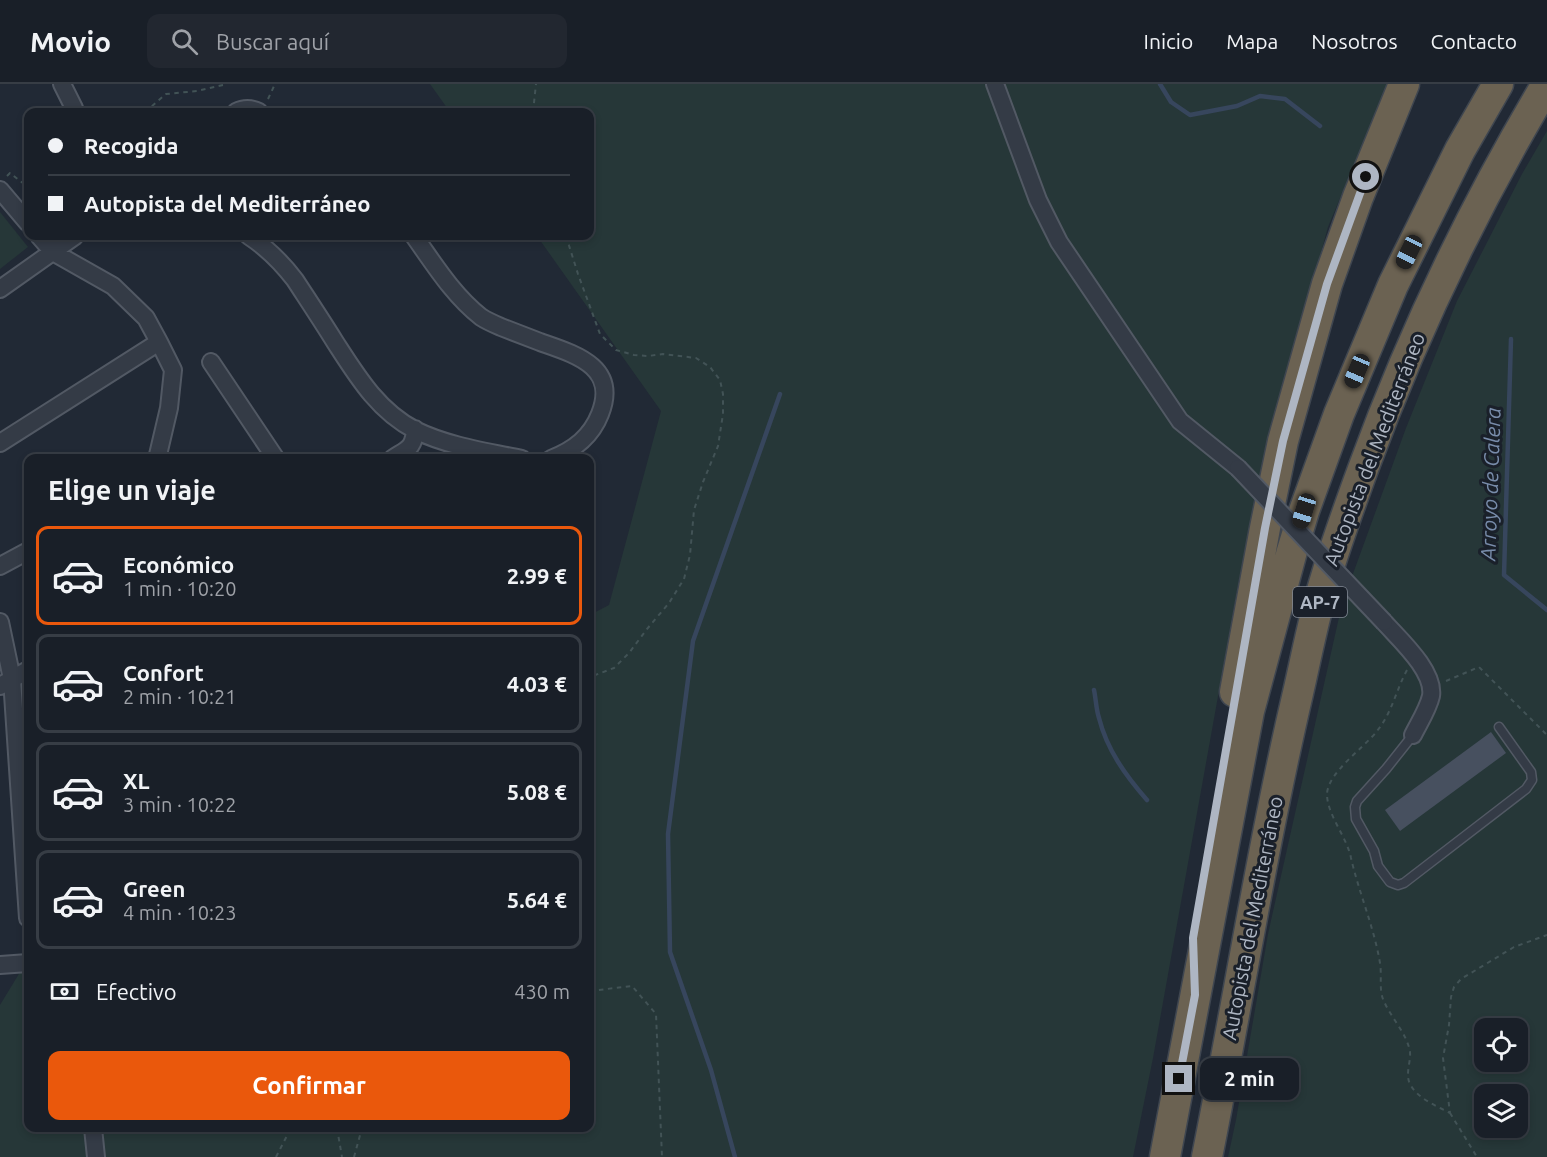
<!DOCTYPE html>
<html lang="es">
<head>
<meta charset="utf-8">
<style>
	body { margin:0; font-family:Ubuntu,sans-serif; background:#222730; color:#f1f3f6; height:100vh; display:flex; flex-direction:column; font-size:22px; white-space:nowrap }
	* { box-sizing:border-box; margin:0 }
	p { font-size:20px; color:#9fa2a8 }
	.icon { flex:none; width:33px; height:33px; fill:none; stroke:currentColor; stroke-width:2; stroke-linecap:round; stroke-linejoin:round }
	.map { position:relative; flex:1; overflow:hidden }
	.side { position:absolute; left:24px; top:370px; width:570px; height:678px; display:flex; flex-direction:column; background:#191f28; border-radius:12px; box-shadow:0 3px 9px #0003,0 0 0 2px #373d45 }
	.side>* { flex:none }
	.guide { position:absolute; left:24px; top:24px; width:570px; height:132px; border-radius:12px; box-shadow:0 3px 9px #0003,0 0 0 2px #373d45; display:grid; align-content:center; height:132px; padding:0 24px; background:#191f28 }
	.tools { position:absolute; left:1474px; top:934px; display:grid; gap:12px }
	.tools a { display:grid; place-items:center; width:54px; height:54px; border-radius:12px; background:#191f28; box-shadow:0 3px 9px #0003,0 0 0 2px #373d45; font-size:30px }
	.end { position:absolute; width:27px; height:27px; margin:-14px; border:8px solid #aeb6c3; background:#111; box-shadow:0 0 0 3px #111 }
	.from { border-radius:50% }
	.bubble { position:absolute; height:42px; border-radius:12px; background:#191f28; box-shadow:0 3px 9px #0003,0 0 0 2px #373d45; font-size:20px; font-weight:700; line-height:42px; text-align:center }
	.car { position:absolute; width:18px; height:36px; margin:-18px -9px; border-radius:8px; box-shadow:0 0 4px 2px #0007; background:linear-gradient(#222 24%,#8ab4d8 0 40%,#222 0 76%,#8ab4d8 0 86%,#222 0) }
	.guide b { display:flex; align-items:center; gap:21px; height:57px; font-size:22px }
	.guide b+b { border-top:2px solid #373d45 }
	.guide i { width:15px; height:15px; background:#f1f3f6 }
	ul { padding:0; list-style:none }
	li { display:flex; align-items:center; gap:18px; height:99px; margin:0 12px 9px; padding:0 12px; border:3px solid #373d45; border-radius:12px }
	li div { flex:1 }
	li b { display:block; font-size:22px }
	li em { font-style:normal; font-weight:700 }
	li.active { border-color:#ea580c }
	li>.icon { width:54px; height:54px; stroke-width:1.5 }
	h2 { padding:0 24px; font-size:27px; line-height:72px }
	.pay { display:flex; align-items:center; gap:15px; height:66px; padding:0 24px; font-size:22px }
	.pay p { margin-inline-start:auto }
	.cta { display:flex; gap:12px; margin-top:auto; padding:12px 24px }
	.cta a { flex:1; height:69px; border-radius:12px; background:#ea580c; color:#fff; font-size:24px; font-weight:700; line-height:69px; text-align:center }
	header { display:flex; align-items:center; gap:36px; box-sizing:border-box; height:84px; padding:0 30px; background:#191f28; border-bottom:2px solid #373d45 }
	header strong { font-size:28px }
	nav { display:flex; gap:33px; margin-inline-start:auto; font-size:21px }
	.search { width:420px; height:54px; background:#222730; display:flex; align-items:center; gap:15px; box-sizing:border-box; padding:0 21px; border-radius:12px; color:#9fa2a8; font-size:22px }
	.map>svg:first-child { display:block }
	.green { fill:#263738; fill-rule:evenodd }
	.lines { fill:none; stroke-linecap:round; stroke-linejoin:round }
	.stream { stroke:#37465d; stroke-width:4.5 }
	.building { fill:#47505f }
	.service-casing { stroke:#525964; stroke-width:11 }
	.minor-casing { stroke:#525964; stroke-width:20 }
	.motorway-casing { stroke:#3f4650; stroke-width:33 }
	.path { stroke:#425356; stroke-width:2; stroke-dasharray:4.5 4.5; stroke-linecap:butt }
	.service { stroke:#343b46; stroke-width:8 }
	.minor { stroke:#343b46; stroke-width:16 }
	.motorway { stroke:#6b6252; stroke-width:30 }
	.minor-bridge-casing { stroke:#525964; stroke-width:20; stroke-linecap:butt }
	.minor-bridge { stroke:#343b46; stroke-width:16 }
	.route { stroke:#aeb6c3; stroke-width:8 }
	.labels { text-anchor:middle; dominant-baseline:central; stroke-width:6; stroke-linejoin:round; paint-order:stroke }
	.shield { fill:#1a202a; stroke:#828995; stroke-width:1.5 }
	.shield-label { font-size:18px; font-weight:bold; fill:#aeb6c3 }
	.street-label { font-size:20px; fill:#aeb6c3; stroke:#1a202a }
	.water-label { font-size:21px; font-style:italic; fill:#788caa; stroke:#1a202a }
</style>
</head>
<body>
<header>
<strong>Movio</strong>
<div class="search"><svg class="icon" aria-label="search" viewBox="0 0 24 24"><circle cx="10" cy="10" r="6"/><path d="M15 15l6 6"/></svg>Buscar aquí</div>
<nav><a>Inicio</a><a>Mapa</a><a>Nosotros</a><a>Contacto</a></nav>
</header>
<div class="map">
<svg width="1547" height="1073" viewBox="0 0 1547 1073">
	<rect width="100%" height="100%" fill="#212935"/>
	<path class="green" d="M430,0H1388L1328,143L1273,344L1238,501L1153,974L1133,1073H0V921L28,875V1044H590V531L609,521L661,327L537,152H590V28H450Z
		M1547,47V1073H1228L1236,1036L1268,850L1342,520L1406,344L1457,217L1522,90ZM1485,945H1518V978H1485ZM1485,1011H1518V1044H1485Z
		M0,128L28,163L0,185Z"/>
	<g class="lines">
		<path class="stream" d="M1160,0L1171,18L1190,31L1237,22L1260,12L1285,15L1320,42
			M1511,255L1504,491L1547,526
			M1094,606C1096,615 1096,625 1099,634C1107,666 1126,692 1147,716
			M735,1073L711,986L670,868L668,750L693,557L780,310"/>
	</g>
	<path class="building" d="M1491,648L1506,669L1400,747L1385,726Z"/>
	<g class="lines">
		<defs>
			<path id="service" d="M1413,651L1386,685L1357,717L1355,723L1356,735L1374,767L1378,782L1390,798L1398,801L1404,799L1526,705L1532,696L1531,688L1499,643"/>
			<path id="minor" d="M62,0L74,24
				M995,0L1038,116L1059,158L1180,337L1238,384
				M236,28C244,24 251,24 259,28
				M0,106L28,139
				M39,152L53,168L113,202L146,234L159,258L173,286L169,324L157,375
				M249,152C267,164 282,179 295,196C308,216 322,237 335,258C357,292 378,327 415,346C447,362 488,368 522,375
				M414,152C434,180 453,211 481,233C487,237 494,240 501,243C514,248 527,253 540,258C574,270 619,282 600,330C591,353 574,366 551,375
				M0,205L75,152
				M211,278L276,375
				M0,359L159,258
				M392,375C407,365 414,365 415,345
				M0,482L28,467
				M0,538L12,595L28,834
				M1384,538C1399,555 1435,587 1431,612C1428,625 1419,639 1413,651
				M0,602L28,586
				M0,881L28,879
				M93,1044L96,1073"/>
			<path id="motorway" d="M1235,608L1265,444L1283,357L1327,200L1358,113L1404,0
				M1165,1073L1249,627L1292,467L1304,427L1339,330L1393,201L1460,66L1498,0
				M1207,1073C1238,918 1262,763 1298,609C1307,570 1314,531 1326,493C1337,456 1350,421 1363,385C1412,251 1474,122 1547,0"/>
		</defs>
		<use href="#service" class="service-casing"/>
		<use href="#minor" class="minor-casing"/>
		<use href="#motorway" class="motorway-casing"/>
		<path class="path" d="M268,15L275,0
			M145,28L166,10L197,7L227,0
			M533,28L536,0
			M7,92L10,89L28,103
			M566,152L578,190L600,250L616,266L634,271L648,272L663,270L696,274L710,283L720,296L723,310V330L718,362L703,398L694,426L690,471L684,495L669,519L647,545L629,569L614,584L590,593
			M1407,586C1396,606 1392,629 1377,647C1364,664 1328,688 1327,710C1327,731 1347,753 1351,774C1359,809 1374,843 1380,879C1382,891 1379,905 1383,915C1390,933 1407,949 1410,968C1411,978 1405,990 1410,1000C1418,1015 1435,1021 1450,1029L1443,974L1449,941L1451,913L1454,903L1461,895L1514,863L1547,851
			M1446,597L1479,583L1547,651
			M590,907L632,902L656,930L662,1073
			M1450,1029L1477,1073
			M337,1044L342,1073
			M276,1073L291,1044
			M354,1073L362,1044"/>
		<use href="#service" class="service"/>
		<use href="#minor" class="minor"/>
		<use href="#motorway" class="motorway"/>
		<defs>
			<path id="minor-bridge" d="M1238,384L1384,538"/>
		</defs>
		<use href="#minor-bridge" class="minor-bridge-casing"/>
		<use href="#minor-bridge" class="minor-bridge"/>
	</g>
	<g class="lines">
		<path class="route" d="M1179,995L1195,911L1193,854L1265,444L1283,357L1327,200L1366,93"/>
	</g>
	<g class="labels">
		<rect class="shield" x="1293" y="503" width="54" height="30" rx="4.5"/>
		<g class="shield-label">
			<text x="1320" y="518">AP-7</text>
		</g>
		<g class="street-label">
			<text transform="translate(1374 365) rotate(-69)">Autopista del Mediterráneo</text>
			<text transform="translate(1252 834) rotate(-79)">Autopista del Mediterráneo</text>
		</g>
		<g class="water-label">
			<text transform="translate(1490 400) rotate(-88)">Arroyo de Calera</text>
		</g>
	</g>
</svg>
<div class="tools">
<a><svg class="icon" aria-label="locate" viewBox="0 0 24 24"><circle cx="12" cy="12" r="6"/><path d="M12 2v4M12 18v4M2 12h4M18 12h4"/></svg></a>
<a><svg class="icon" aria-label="layers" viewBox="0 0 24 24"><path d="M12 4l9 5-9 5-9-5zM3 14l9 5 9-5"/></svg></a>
</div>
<i class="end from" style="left:1366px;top:93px"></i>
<i class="end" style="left:1179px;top:995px"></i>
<div class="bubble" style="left:1200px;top:974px;width:99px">2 min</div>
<i class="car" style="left:1409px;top:168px;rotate:206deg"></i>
<i class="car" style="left:1357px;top:287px;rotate:203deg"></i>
<i class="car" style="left:1304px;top:427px;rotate:197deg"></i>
<div class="guide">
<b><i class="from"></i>Recogida</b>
<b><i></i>Autopista del Mediterráneo</b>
</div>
<section class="side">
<h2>Elige un viaje</h2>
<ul>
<li class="active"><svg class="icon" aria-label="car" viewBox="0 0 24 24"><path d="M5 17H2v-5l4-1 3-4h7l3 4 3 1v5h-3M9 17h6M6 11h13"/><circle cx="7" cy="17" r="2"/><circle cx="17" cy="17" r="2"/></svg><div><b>Económico</b><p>1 min · 10:20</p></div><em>2.99 €</em></li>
<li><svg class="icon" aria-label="car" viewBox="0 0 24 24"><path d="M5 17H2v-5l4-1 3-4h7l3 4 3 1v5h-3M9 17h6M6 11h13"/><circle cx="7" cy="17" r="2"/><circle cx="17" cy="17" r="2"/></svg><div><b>Confort</b><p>2 min · 10:21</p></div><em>4.03 €</em></li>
<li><svg class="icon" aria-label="car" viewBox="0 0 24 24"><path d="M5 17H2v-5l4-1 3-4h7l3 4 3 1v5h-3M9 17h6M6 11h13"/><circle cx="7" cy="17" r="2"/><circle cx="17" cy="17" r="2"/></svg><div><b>XL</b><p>3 min · 10:22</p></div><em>5.08 €</em></li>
<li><svg class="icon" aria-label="car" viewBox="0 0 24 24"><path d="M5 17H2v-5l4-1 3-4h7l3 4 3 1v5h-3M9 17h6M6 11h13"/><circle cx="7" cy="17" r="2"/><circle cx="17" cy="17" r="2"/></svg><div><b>Green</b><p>4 min · 10:23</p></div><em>5.64 €</em></li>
</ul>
<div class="pay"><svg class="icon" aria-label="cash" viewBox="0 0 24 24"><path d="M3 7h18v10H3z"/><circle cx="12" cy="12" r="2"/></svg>Efectivo<p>430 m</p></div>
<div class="cta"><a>Confirmar</a></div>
</section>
</div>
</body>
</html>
